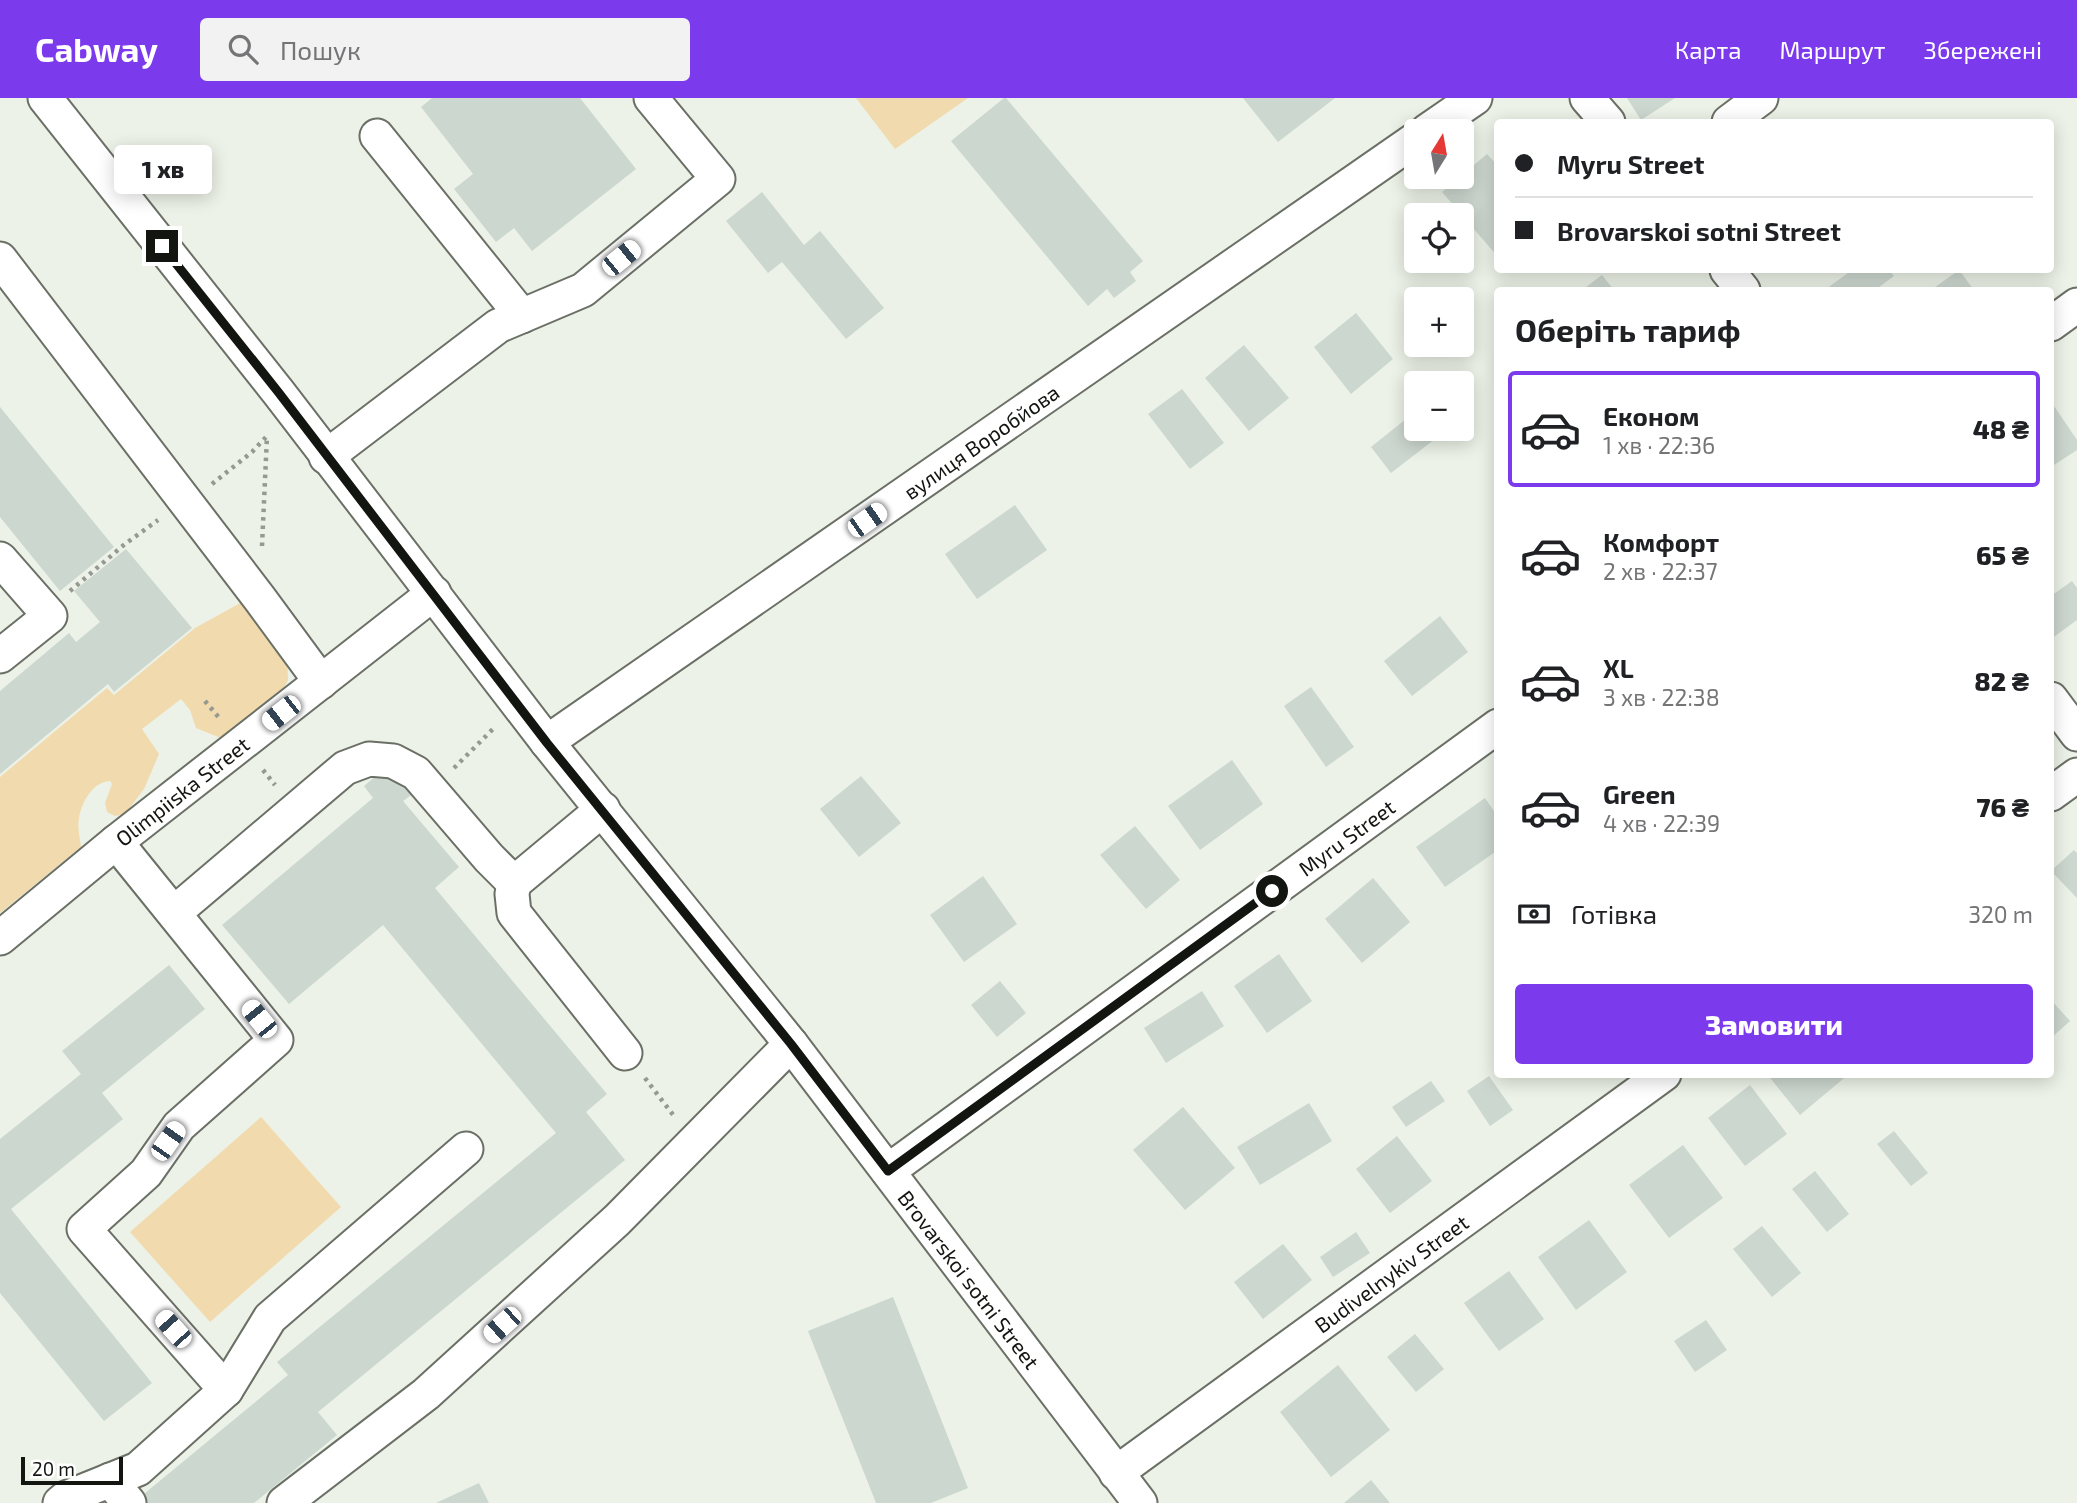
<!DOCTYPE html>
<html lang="uk">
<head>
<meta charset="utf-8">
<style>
	body { margin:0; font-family:"Exo 2",sans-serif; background:#f2f2f2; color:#202124; height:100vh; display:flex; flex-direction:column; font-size:26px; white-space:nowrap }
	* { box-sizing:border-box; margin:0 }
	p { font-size:23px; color:#757577 }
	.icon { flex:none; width:38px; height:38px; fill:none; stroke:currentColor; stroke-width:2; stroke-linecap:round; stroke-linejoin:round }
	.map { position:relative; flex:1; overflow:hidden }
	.sheet { position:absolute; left:1494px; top:189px; width:560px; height:791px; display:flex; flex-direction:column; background:#fff; border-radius:7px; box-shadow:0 4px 18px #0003 }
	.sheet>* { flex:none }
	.hud { position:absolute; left:1494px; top:21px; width:560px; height:154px; border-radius:7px; box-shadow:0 4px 18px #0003; display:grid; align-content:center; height:154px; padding:0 21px; background:#fff }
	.needle { width:46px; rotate:11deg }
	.controls { position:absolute; left:1404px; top:21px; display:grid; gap:14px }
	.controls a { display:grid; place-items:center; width:70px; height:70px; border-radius:7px; background:#fff; box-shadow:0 4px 18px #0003; font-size:35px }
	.scale { position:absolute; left:21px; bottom:18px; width:102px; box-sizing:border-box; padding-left:7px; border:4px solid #131511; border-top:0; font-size:19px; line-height:24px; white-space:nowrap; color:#131511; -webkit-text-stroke:5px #fff; paint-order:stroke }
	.end { position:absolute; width:32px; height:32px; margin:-16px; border:9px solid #131511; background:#fff; box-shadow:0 0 0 4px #fff }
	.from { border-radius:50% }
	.bubble { position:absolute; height:49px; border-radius:7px; background:#fff; box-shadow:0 4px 18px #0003; font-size:23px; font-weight:800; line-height:49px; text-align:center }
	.car { position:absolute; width:21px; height:42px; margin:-21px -10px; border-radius:9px; box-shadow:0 0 5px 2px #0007; background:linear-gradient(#fff 24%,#345 0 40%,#fff 0 76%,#345 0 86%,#fff 0) }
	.hud b { display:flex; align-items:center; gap:24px; height:66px; font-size:26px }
	.hud b+b { border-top:2px solid #e0e0e0 }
	.hud i { width:18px; height:18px; background:#202124 }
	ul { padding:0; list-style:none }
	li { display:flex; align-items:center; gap:21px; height:116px; margin:0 14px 10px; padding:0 7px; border:4px solid transparent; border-radius:7px }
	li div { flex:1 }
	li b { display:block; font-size:26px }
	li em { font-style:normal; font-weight:800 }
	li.current { border-color:#7c3aed }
	li>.icon { width:63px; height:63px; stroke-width:1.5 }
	h2 { padding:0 21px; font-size:32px; line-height:84px }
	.pay { display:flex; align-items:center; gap:18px; height:77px; padding:0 21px; font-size:26px }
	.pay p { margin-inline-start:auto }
	.cta { display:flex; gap:14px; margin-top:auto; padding:14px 21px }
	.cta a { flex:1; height:80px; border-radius:7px; background:#7c3aed; color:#fff; font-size:28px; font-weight:800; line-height:80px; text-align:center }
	header { display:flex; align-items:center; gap:42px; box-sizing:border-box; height:98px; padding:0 35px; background:#7c3aed; color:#fff }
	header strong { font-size:33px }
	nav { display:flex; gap:38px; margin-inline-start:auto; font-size:24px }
	.search { width:490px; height:63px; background:#f2f2f2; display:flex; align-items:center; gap:18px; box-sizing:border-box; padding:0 24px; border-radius:7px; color:#757577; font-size:26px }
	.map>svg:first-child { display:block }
	.green { fill:#f1daad }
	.building { fill:#ccd7cf }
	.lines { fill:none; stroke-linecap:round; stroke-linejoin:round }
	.minor-casing { stroke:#6b7066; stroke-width:37 }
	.path { stroke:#959991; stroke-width:4.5; stroke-dasharray:3.5 5; stroke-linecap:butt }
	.minor { stroke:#fff; stroke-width:33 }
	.route { stroke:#131511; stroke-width:9 }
	.labels { text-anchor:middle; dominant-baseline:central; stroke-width:5; stroke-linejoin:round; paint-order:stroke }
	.street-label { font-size:21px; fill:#131511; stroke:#fff }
</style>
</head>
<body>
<header>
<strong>Cabway</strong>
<div class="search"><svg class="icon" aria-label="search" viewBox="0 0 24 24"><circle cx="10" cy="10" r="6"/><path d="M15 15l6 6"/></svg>Пошук</div>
<nav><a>Карта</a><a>Маршрут</a><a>Збережені</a></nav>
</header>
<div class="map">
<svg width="2077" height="1405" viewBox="0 0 2077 1405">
	<rect width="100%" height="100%" fill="#ecf2e7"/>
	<path class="green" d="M856,0H968L895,51Z
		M244,503L287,554L288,582L273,611L233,645L196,630L190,612L181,601L142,631L159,656L144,691L125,716L115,718L107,714L105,705L112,686L110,683C92,684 82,704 79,720C77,729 80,740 81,749L0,815V679L107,590L114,597L195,530Z
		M261,1019L341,1109L210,1224L130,1134Z"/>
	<path class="building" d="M432,0H580L636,71L532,153L514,130L496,144L454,91L473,76L421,9Z
		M1004,0H1006L1143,163L1130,174L1136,183L1114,200L1107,191L1088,208L951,43Z
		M1243,0H1335L1278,44Z
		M1627,0H1675L1641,22Z
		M1487,56L1498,68V159L1442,94Z
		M762,94L804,147L820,133L884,210L846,241L782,164L768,175L726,123Z
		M1852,172H1889L1894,178L1875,192H1827L1826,191Z
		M1959,172L1974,192H1931Z
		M1602,177L1614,192H1582Z
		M1356,215L1393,261L1351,296L1314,249Z
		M1244,247L1289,300L1249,333L1205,280Z
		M1182,291L1224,345L1190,371L1148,316Z
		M2054,308L2077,342V352L2051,369V309Z
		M0,309L114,449L60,493L0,419Z
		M1416,313V331H1448L1391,375L1371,349Z
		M1015,407L1047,452L977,501L945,456Z
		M126,451L192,530L114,594L108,586L0,676V593L69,535L76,544L100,524L74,493Z
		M2072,483L2077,490V522L2051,541V498Z
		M1440,518L1468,554L1412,598L1384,563Z
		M1311,589L1354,649L1326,669L1284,608Z
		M1232,662L1263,706L1200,752L1168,708Z
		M377,677H393L414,695L403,703L459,769L435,790L607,996L586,1014L625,1062L318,1314L337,1337L254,1405H133L288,1277L277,1264L556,1035L383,827L289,906L222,827L373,700L364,688Z
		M861,678L901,725L859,759L820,711Z
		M1485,700L1498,719V752L1445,789L1416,749Z
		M1135,728L1180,782L1146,811L1100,757Z
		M2074,752L2077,755V800L2051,773Z
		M983,778L1017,826L964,864L930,817Z
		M1373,780L1410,824L1362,865L1325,821Z
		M1279,856L1312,903L1267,935L1234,888Z
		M169,867L205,911L102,995L123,1021L11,1111L152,1285L104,1323L0,1195V1041L81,976L62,953Z
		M1000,883L1026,915L997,939L971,907Z
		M1202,893L1224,928L1166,965L1144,930Z
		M2051,902L2070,923L2051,940Z
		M1767,976H1849L1800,1017Z
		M1489,978L1513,1012L1490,1028L1467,993Z
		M1431,983L1445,1003L1406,1029L1392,1009Z
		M1750,987L1787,1036L1745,1068L1708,1020Z
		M1309,1005L1332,1043L1260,1087L1237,1049Z
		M1183,1009L1235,1070L1185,1112L1133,1052Z
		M1894,1033L1928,1075L1911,1088L1877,1046Z
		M1397,1038L1432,1083L1390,1115L1356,1071Z
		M1683,1047L1723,1100L1669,1140L1629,1087Z
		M1815,1073L1849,1116L1827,1134L1792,1091Z
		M1589,1122L1627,1174L1576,1212L1538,1159Z
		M1762,1128L1801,1175L1772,1199L1733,1151Z
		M1356,1134L1370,1155L1333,1179L1320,1159Z
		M1283,1146L1312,1182L1263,1221L1234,1184Z
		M1509,1173L1544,1221L1499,1253L1464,1205Z
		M893,1199L968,1390L931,1405H876L808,1233Z
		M1706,1222L1727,1252L1695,1274L1674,1243Z
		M1415,1236L1444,1271L1416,1294L1387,1259Z
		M1338,1267L1390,1332L1331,1379L1280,1314Z
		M1371,1382L1390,1405H1344Z
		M479,1385L489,1405H436Z"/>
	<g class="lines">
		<defs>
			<g id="minor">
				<path id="s1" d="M45,0L279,295L547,644L791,946L1140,1405"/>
				<path d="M1587,0L1608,24"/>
				<path d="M1729,24L1761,0"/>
				<path d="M1427,33L1475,0"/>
				<path d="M377,38L522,218"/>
				<path d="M0,161L260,501L321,584"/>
				<path d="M1727,172L1743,192"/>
				<path d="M2051,226L2077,207"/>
				<path d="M326,359L498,228L583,192L718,81L651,0"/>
				<path d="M0,461L50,518L0,558"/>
				<path d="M2051,601L2077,636"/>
				<path id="s2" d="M547,644L1416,41"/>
				<path d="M2051,696L2077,677"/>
				<path d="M603,711L514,785L512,796L514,815L625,955"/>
				<path d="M174,815L345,670L369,661L393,663L416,675L489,760L514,785"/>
				<path id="s3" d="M0,840L116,744L434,495"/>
				<path id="s4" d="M888,1073L1498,628"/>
				<path d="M226,1292L270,1220L466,1051"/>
				<path id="s5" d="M1116,1375L1664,976"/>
				<path d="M110,1382L129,1405"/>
				<path d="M60,1405L66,1400L138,1371L226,1292L84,1131L146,1075L179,1028L276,942L116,744"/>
				<path d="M284,1405L426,1296L617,1122L791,946"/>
			</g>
		</defs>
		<use href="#minor" class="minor-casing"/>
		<path class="path" d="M212,386L252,354L266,339
			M262,448L267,338
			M70,493L125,446L158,422
			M205,603L221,622
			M454,670L495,629
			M263,672L275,687
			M645,980L674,1018"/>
		<use href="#minor" class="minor"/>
	</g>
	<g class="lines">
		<path class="route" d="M162,148L279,295L547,645L791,946L888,1073L1272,793"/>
	</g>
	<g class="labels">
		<g class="street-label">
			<text stroke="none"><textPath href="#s2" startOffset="528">вулиця Воробйова</textPath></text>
			<text stroke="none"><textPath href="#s3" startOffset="234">Olimpiiska Street</textPath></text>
			<text stroke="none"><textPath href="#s4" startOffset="567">Myru Street</textPath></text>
			<text stroke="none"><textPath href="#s5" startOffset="340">Budivelnykiv Street</textPath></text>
			<text stroke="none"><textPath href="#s1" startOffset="1500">Brovarskoi sotni Street</textPath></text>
		</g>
	</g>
</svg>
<div class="controls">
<a><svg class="needle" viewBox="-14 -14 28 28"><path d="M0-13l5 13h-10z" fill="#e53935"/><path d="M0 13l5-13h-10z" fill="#757577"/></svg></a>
<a><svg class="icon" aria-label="locate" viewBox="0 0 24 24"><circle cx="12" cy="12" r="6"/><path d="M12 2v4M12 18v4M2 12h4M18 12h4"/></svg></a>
<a>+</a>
<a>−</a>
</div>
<div class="scale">20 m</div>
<i class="end from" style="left:1272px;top:793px"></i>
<i class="end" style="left:162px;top:148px"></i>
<div class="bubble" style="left:114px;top:47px;width:98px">1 хв</div>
<i class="car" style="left:621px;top:160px;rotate:51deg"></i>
<i class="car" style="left:867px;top:422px;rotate:55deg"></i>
<i class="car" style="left:281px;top:615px;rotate:232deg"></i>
<i class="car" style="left:259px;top:921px;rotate:321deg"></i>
<i class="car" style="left:168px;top:1043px;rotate:35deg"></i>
<i class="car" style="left:502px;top:1227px;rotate:228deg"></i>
<i class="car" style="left:173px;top:1231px;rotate:318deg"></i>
<div class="hud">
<b><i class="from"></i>Myru Street</b>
<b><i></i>Brovarskoi sotni Street</b>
</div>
<section class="sheet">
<h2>Оберіть тариф</h2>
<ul>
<li class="current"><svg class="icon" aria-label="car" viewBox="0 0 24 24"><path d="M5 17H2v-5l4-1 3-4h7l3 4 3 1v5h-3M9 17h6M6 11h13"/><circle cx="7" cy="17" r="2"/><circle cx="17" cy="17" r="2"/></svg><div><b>Економ</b><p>1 хв · 22:36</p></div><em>48 ₴</em></li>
<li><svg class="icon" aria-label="car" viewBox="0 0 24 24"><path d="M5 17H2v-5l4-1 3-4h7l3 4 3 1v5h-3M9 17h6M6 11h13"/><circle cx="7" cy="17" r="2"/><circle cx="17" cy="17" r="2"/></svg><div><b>Комфорт</b><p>2 хв · 22:37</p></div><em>65 ₴</em></li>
<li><svg class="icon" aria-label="car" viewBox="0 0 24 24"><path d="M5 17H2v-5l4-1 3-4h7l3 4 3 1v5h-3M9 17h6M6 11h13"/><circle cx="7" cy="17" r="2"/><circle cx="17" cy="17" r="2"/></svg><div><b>XL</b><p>3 хв · 22:38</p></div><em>82 ₴</em></li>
<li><svg class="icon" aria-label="car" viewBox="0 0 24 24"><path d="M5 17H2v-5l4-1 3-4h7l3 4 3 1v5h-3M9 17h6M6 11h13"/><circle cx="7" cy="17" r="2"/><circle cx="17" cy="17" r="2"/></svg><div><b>Green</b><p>4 хв · 22:39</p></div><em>76 ₴</em></li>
</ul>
<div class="pay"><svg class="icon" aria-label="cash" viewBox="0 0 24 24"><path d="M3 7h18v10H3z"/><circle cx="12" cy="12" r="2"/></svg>Готівка<p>320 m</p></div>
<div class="cta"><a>Замовити</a></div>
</section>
</div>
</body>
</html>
